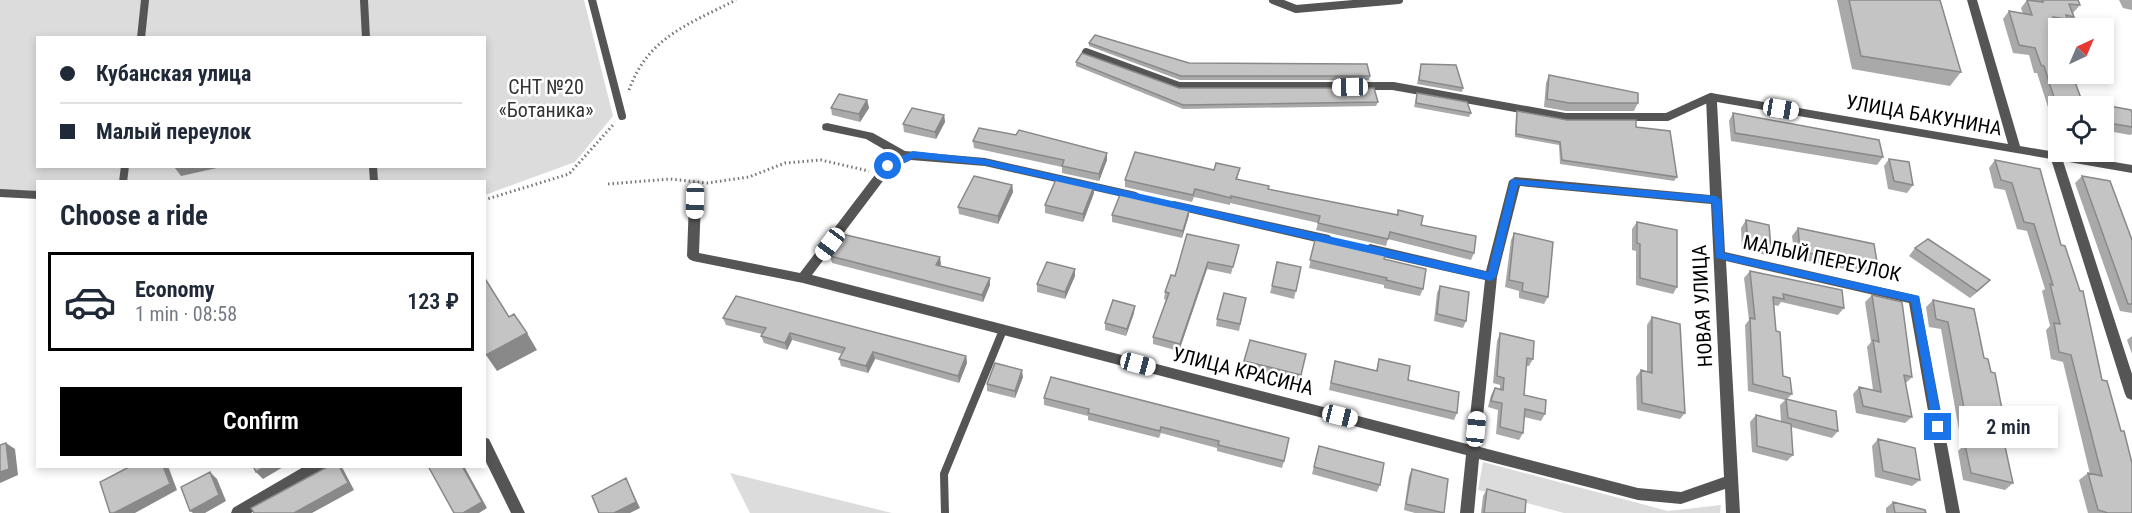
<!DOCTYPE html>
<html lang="en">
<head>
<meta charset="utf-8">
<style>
	body { margin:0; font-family:"Roboto Condensed",sans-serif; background:#f2f2f3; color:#1f2937; height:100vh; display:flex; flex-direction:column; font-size:22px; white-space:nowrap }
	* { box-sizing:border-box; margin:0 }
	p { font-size:20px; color:#747a83 }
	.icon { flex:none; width:33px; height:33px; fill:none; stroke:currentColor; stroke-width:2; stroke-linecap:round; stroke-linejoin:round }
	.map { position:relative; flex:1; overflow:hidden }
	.side { position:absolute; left:36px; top:180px; width:450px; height:288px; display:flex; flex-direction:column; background:#fff; border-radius:0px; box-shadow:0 3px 9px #0003 }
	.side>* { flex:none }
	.top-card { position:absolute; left:36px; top:36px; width:450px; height:132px; border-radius:0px; box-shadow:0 3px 9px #0003; display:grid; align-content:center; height:132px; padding:0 24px; background:#fff }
	.needle { width:39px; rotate:44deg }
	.buttons { position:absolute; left:2048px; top:18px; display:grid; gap:12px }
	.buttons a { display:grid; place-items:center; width:66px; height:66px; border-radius:0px; background:#fff; box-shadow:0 3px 9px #0003; font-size:30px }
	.end { position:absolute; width:27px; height:27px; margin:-14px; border:8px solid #1a73e8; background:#fff; box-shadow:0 0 0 3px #fff }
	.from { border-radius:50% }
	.bubble { position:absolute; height:42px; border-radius:0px; background:#fff; box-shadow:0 3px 9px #0003; font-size:20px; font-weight:600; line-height:42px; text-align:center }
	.car { position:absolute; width:18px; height:36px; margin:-18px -9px; border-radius:8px; box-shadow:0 0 4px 2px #0007; background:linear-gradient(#fff 24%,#345 0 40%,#fff 0 76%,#345 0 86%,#fff 0) }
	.top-card b { display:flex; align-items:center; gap:21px; height:57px; font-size:22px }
	.top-card b+b { border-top:2px solid #e0e1e3 }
	.top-card i { width:15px; height:15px; background:#1f2937 }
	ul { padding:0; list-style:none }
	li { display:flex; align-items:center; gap:18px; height:99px; margin:0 12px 9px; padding:0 12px; border:3px solid #e0e1e3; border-radius:0px }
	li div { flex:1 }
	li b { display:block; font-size:22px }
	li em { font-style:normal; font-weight:600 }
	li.on { border-color:#000 }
	li>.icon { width:54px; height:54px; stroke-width:1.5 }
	h2 { padding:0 24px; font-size:27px; line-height:72px }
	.button { display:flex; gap:12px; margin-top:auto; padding:12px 24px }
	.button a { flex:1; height:69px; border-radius:0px; background:#000; color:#fff; font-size:24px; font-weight:600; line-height:69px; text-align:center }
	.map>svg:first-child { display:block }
	.green { fill:#dcdcdc; fill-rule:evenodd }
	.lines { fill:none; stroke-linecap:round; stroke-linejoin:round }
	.path { stroke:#777; stroke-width:3; stroke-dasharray:1.5 3; stroke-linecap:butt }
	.lane { stroke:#555; stroke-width:8 }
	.street { fill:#555; fill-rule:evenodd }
	.wall { fill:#a9a9a9 }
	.shaded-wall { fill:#898989 }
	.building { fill:#c4c4c4; stroke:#898989; stroke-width:1.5 }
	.route { fill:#1a73e8 }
	.labels { text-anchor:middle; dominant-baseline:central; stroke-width:5; stroke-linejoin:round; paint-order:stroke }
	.park-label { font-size:20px; fill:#333; stroke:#fff }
	.street-label { font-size:20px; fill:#000; stroke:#fff }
</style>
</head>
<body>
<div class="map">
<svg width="2132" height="513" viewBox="0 0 2132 513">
	<rect width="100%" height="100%" fill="#fff"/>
	<path class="green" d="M0,0H584L613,116L575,162L485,195L484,182H38L37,198L0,197ZM38,38H484V166H38Z
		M1483,462L1668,511L1721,505L1720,513H1564L1478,490Z
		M730,473L892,513H750Z"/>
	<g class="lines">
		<path class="path" d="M629,90C648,37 689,24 736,0
			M608,184L670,179L707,183L749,177L785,163L821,160L869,171
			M484,200L569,174L613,125"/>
		<path class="lane" d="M364,0L366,38
			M592,0L622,116
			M1273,0L1296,9L1399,0
			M141,38L145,0
			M1086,52L1179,86H1393L1565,117H1667L1711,97
			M373,166L374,182
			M123,182L125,166
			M945,513L944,474L1003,330"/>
		<path class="street" d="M1967,0H1977L2020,146L2132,165V173L2063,161L2132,374V400L2127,398L2125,394L2051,159L1717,102L1725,252L1919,296L1960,513H1946L1909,303L1726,261L1740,513H1726L1725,489L1681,504L1638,500L1479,459L1474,513H1460L1466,455L803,283L693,261L689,259L687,256L689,201L695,197L701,201L699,253L800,273L884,163L897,157L866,139L823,130L822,127L823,124L827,123L873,133L905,151L985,158L1136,192L1142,196L1136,200L985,166L911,160L892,169L812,275L1467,444L1485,280L1370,254L1366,252L1364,249L1366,246L1370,244L1486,271L1509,181L1515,177L1710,195L1706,97L1711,93L2008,144ZM1520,186L1711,204L1724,477L1681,492L1638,488L1480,447L1497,277Z
			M0,189L38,191V199L0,197Z
			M1174,201L1329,235L1335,240L1329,245L1170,208L1168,205Z
			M484,437L489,439L525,513H511L484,458Z
			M305,466H325L323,470L251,513H231L233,508Z"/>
	</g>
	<path class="wall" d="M1837,0H1940L1961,72L1950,86L1852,69Z
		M2027,0L2034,1L2033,0H2078L2080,5L2073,13L2074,17L2068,24L2063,23L2061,27L2056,26L2082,101L2132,111V134L2130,135L2103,130V106H2058V132H2056L2037,73H2034L2029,55L2013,53L2003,19L2009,11L2023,14L2021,8Z
		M2119,0H2132V10L2123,8Z
		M1089,43L1189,63L1370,76L1369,80H1180L1089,46Z
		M1076,62L1179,88L1378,102L1376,106L1183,109L1076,66Z
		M1421,64L1463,88L1462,92L1417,84Z
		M1549,75L1638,103L1634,111H1566L1544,107L1546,83Z
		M1417,93L1471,113L1469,117L1414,107Z
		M867,100L869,108L860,122L832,115L831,108Z
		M1517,111L1567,120L1636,127L1677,177L1674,181L1560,164L1559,145L1515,137L1516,115Z
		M1733,113L1883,157L1877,165L1731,141L1729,121Z
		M944,115L945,122L936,139L904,132L903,124Z
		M973,141L1107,160L1099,181L1062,173V167L974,148Z
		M1889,159L1913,185L1907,193L1888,189L1884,166Z
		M1995,160L2061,245L2102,380L2132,513H2088L2079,480L2088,473L2090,474L2063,362L2051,359L2046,330L2050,326L2042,291L2045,289L2027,231L2017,229L2005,190L1994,188L1989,168Z
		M1240,168L1237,180L1268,189L1397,215L1398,210L1421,225L1474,253L1471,260L1388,239L1386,246L1316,230L1318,223L1230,203V205L1194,197L1192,202L1125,187V180L1214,170Z
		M2082,176L2132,240V313L2120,311L2075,183Z
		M1012,185L1013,192L998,224L959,214L958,207Z
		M1094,193L1083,222L1045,213V205Z
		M1112,215H1189L1182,238L1112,222Z
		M1746,220L1771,248L1766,255L1742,250L1741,228Z
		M1637,222L1677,287L1673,294L1636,285V251L1632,250V229Z
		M1798,228L1878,268L1872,275L1795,258L1792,236Z
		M1514,233L1548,297L1544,304L1519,298V291L1505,287L1511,240Z
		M1187,234L1237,252L1231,274L1207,269L1179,351L1153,344V337L1166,300L1164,299L1165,292L1175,276Z
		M1316,236L1384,259L1423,289L1420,296L1384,288V285L1309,268Z
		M1915,248L1990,280L1970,298L1909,256Z
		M830,256L941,264L940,266L990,285L983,302L832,263Z
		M1301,267L1294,299L1270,293L1272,286Z
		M1075,269V276L1065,299L1037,292V284Z
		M1750,271L1844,308L1838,315L1781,302L1778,306L1774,305L1776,331L1783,376L1792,394L1787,399L1838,431L1832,438L1791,427L1793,455L1787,461L1752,452L1750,422L1756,415L1781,422L1780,405L1785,400L1748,391L1745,325L1749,320L1744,278Z
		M1440,286L1466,321L1463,328L1434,321L1437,293Z
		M1872,295L1912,377L1905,384L1912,417L1905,423L1856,413L1853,394L1859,387L1873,390L1867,347L1871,342L1865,302Z
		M1246,298L1239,331L1216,326L1217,319Z
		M1933,300L1984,358L1991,372L2006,430L2002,433L2013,483L2005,490L1963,480L1958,451L1962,447L1941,329L1929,327L1926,307Z
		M1134,313L1126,336L1105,330V323Z
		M1652,317L1685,413L1680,419L1637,410L1636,377L1641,370L1647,372V325Z
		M723,318L966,356L967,363L959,383L875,359L868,373L841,366L839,359L842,354L792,340L787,350L764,343L761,336L762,334L726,325Z
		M1500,333L1533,359L1529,366H1526L1524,395L1545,414L1541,421L1524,417L1523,433L1519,440L1496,434L1498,410L1488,407L1491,395L1495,388L1500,389V385L1493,383L1497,341Z
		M2132,336V354L2127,340Z
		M1250,340L1306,354L1299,382L1243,367Z
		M1379,359L1457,413L1454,420L1329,390L1335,361L1376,371Z
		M1023,377L1015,398L987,391V384Z
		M1051,377L1284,461L1282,468L1217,451V448L1161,433L1159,438L1088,420V416L1044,405V398Z
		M1878,439L1920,480L1912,486L1875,477L1872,446Z
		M1319,446L1380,485L1377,492L1312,474Z
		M1412,469L1444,513H1415L1404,510L1409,476Z
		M1487,489L1525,513H1481L1483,496Z
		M1893,502L1926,513H1886V508Z"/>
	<path class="shaded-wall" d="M867,100L869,108L860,122L859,114Z
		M944,115L945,122L936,139L935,132Z
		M1107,153V160L1099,181V174Z
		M184,166H217V168L181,176L175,168Z
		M1012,185L1013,192L998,224V216Z
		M1094,186V193L1083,222V214Z
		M1190,207L1189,215L1182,238L1183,231Z
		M940,257L941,264L937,272L936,265Z
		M1208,262L1207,269L1179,351L1180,344Z
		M1075,269V276L1065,299V292Z
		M990,278V285L983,302L982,295Z
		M1990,280L1983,287L1970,298L1977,291Z
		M1135,306L1134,313L1126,336L1127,329Z
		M527,333L537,350L497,371L486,355Z
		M790,333L792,340L787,350L785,343Z
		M873,352L875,359L868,373L866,366Z
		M966,356L967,363L959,383L958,376Z
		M1022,370L1023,377L1015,398V391Z
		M6,443L15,449L18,475L0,483V472Z
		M163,466H168L177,490L135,513H114Z
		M266,466H285L263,479L256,472Z
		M339,466H341L343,469L354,490L312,513H294Z
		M462,466H464L487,508L479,513H463Z
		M210,472L217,479L226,501L205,513H193L190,511Z
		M626,478L640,508L630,513H614Z"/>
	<path class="building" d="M1849,0H1940L1961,72L1861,56Z
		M2027,0L2043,2L2042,0H2078L2080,5L2069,4L2074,17L2066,15L2067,19L2053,17L2058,32V74H2072L2082,101L2131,110L2132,113V127L2103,122V106H2058V110L2044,66L2041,65L2035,48L2019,45L2009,11L2032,15Z
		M1095,35L1189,63L1367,64L1370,76H1181L1089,43Z
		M1082,53L1179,88H1374L1378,102L1183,105L1076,62Z
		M1421,64L1456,65L1463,88L1419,80Z
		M1549,75L1638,93V103H1569L1547,99Z
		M1417,93L1467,102L1471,113L1416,103Z
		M839,94L867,100L859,114L831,108Z
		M912,108L944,115L935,132L903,124Z
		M1517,111L1567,120H1636V127L1670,131L1677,177L1562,160L1560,142L1516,134Z
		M1733,113L1879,140L1883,157L1735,133Z
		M979,128L1016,135L1019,130L1107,153L1099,174L1062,166L1064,160L973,141Z
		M1135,152L1214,170L1216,163L1240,168L1236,179L1269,186L1268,189L1398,215V210L1423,216L1421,225L1476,236L1474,253L1390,232L1388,239L1318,223L1320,216L1231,196V198L1195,189L1193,195L1125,180Z
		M1889,159L1909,162L1913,185L1894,181Z
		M1995,160L2040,169L2061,245L2065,246L2080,291H2083L2102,380L2107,381L2121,431H2124L2132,463V513H2108L2098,510L2088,473L2102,476L2071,355L2059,352L2054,323L2060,324L2050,284L2053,285L2034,224L2024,222L2012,183L2001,180Z
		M974,176L1012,185L998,216L958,207Z
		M2082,176L2110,181L2132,240V304H2128Z
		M1057,177L1094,186L1083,214L1045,205Z
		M1121,192L1190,207L1183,231L1112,215Z
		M1746,220L1769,225L1771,248L1748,243Z
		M1637,222L1677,230V287L1640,278V244L1637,243Z
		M1798,228L1874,244L1878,268L1800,251Z
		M1514,233L1553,242L1548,297L1522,291L1523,283L1509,280Z
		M842,234L940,257L936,265L990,278L982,295L830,256Z
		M1187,234L1239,245L1233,267L1208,262L1180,344L1153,337L1169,293L1165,292L1171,275L1175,276Z
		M1316,236L1386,252L1384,259L1426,269L1423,289L1386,280L1387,278L1310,260Z
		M1928,239L1990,280L1977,291L1915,248Z
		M1047,262L1075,269L1065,292L1037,284Z
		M1277,262L1301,267L1296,291L1272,286Z
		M1750,271L1842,290L1844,308L1783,294L1784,299L1773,297L1776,331L1780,332L1783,376L1790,378L1792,394L1753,384L1750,318L1755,319Z
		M484,277L509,317L514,314L527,333L486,355L484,353Z
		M1440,286L1469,292L1466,321L1437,314Z
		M1224,293L1246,298L1240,324L1217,319Z
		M1872,295L1902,302L1912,377L1904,375L1912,417L1863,406L1859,387L1881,392L1873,340L1879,342Z
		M736,296L966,356L958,376L873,352L866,366L839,359L845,348L790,333L785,343L761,336L766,328L723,318Z
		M1113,300L1135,306L1127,329L1105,323Z
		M1933,300L1974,309L1984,358L1988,359L1991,372L1995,373L2006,430L2001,428L2013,483L1971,473L1965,445L1971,446L1948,322L1936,319Z
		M1652,317L1680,324L1685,413L1642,403L1641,370L1652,373Z
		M1500,333L1534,341L1533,359L1527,358L1524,395L1546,400L1545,414L1525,409L1523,433L1500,427L1502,403L1491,401L1495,388L1503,390L1504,378L1497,376Z
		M1250,340L1306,354L1301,375L1244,361Z
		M1379,359L1410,366L1408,380L1459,392L1457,413L1331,383L1335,361L1377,371Z
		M995,363L1022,370L1015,391L987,384Z
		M1051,377L1289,438L1284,461L1218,445L1219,441L1161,427L1160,431L1088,413L1089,409L1044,398Z
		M1786,399L1836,411L1838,431L1788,418Z
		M1756,415L1791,424L1793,455L1757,446Z
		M1878,439L1915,448L1920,480L1883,471Z
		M6,443L9,469L0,472V445Z
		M1319,446L1384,463L1380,485L1314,467Z
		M131,466H163L170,484L114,513H110L100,482Z
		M253,466H266L256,472Z
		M329,466H339L348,483L294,513H254L251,508Z
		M428,466H462L482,502L463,513H454Z
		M1412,469L1448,479L1444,513L1406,504Z
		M210,472L219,495L190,511L181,487Z
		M626,478L636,502L614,513H599L592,496Z
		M1487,489L1526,500L1525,513H1484Z
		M1893,502L1925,510L1926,513H1895Z"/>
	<path class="route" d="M913,151L985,159L1488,272L1511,179L1716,196L1721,200L1724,253L1919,296L1943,427L1938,432L1933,427L1911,302L1716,258L1712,203L1518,185L1496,277L1491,281L985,165L914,158L891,169H885V164Z"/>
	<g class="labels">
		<g class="park-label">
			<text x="546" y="87">СНТ №20<tspan x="546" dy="23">«Ботаника»</tspan></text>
		</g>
		<g class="street-label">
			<text transform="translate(1924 115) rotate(10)">УЛИЦА БАКУНИНА</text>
			<text transform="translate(1822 258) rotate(12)">МАЛЫЙ ПЕРЕУЛОК</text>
			<text transform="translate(1702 306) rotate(-93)">НОВАЯ УЛИЦА</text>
			<text transform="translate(1243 371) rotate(14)">УЛИЦА КРАСИНА</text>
		</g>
	</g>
</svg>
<div class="buttons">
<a><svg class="needle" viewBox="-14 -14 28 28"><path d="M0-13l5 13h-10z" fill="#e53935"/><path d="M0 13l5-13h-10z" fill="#747a83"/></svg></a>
<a><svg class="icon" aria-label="locate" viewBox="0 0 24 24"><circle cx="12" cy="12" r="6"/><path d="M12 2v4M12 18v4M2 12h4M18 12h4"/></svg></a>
</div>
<i class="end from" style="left:888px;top:166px"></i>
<i class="end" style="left:1938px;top:427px"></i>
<div class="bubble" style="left:1959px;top:406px;width:99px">2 min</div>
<i class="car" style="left:1350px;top:87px;rotate:269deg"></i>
<i class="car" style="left:1781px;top:109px;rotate:100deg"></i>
<i class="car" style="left:695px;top:201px;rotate:181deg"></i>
<i class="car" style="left:830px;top:244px;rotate:217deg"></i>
<i class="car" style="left:1138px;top:364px;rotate:105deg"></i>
<i class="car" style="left:1340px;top:416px;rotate:104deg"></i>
<i class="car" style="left:1476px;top:429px;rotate:6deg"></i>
<div class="top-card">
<b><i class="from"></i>Кубанская улица</b>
<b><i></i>Малый переулок</b>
</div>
<section class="side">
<h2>Choose a ride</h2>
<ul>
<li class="on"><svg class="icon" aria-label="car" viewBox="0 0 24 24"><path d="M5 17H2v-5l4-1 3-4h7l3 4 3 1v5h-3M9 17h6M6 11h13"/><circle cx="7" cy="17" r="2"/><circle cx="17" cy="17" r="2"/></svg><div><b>Economy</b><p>1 min · 08:58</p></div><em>123 ₽</em></li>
</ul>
<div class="button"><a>Confirm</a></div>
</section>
</div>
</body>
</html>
